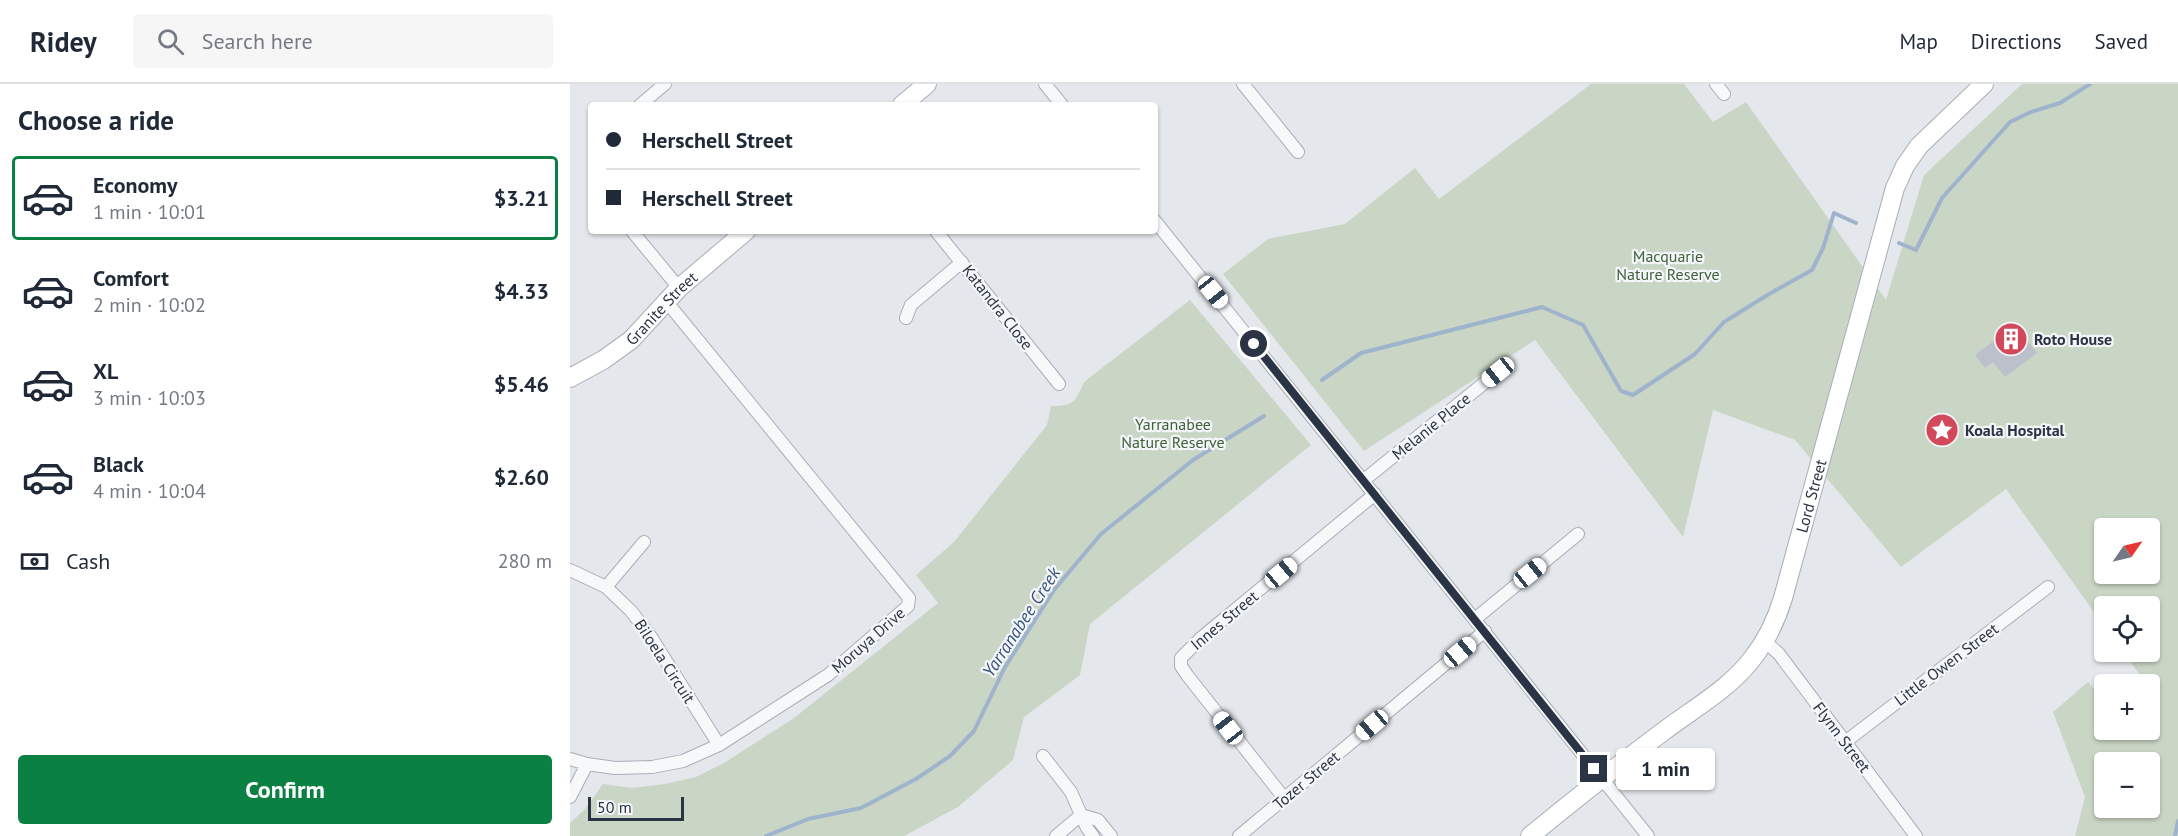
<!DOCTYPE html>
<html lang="en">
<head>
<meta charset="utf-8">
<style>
	body { margin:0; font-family:"PT Sans",sans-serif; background:#f6f6f7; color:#1f2937; height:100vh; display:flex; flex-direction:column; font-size:22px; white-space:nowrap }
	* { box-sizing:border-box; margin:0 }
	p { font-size:20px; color:#747a83 }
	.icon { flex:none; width:33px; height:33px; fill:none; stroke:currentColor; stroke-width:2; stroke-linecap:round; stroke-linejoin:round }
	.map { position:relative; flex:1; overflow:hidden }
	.side { display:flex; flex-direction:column; background:#fff; width:570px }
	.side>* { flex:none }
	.top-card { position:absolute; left:18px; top:18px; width:570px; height:132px; border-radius:6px; box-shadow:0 2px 4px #0004; display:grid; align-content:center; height:132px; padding:0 18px; background:#fff }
	.needle { width:39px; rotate:56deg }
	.buttons { position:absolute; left:1524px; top:434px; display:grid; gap:12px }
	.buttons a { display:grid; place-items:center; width:66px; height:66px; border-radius:6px; background:#fff; box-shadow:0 2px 4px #0004; font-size:30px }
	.scale { position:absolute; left:18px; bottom:15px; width:96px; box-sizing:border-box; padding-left:6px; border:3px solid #2b3445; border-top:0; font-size:16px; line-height:21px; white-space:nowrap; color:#2b3445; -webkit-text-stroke:4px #f4f6f9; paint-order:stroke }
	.end { position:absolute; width:27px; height:27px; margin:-14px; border:8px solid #2b3445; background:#fff; box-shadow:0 0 0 3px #fff }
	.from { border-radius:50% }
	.bubble { position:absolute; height:42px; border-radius:6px; background:#fff; box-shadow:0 2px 4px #0004; font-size:20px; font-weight:700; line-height:42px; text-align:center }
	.car { position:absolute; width:18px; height:36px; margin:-18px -9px; border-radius:8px; box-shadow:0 0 4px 2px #0007; background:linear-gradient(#fff 24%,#345 0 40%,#fff 0 76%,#345 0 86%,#fff 0) }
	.top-card b { display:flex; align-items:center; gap:21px; height:57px; font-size:22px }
	.top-card b+b { border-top:2px solid #e0e1e3 }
	.top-card i { width:15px; height:15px; background:#1f2937 }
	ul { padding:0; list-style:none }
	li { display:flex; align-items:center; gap:18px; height:84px; margin:0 12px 9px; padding:0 6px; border:3px solid transparent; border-radius:6px }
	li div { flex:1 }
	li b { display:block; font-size:22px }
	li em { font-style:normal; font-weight:700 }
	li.current { border-color:#0b8043 }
	li>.icon { width:54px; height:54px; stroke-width:1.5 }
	h2 { padding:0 18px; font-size:27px; line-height:72px }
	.pay { display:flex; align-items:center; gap:15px; height:66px; padding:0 18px; font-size:22px }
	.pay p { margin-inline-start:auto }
	.cta { display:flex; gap:12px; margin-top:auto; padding:12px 18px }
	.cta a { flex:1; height:69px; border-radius:6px; background:#0b8043; color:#fff; font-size:24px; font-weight:700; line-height:69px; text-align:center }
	header { display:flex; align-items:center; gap:36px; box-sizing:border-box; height:84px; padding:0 30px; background:#fff; border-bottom:2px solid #e0e1e3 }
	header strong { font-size:28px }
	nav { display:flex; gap:33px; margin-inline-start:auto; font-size:21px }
	.search { width:420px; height:54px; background:#f6f6f7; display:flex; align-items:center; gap:15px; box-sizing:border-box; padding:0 21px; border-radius:6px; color:#747a83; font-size:22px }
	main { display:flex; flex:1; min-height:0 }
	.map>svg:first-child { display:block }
	.green { fill:#c9d6c5; fill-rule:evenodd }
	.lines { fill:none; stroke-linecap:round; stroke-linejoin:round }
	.stream { stroke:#9fb4cc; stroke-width:4 }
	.building { fill:#bbc0ca }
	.street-casing { stroke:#a9aeb7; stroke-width:14 }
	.secondary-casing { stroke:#a9aeb7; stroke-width:20 }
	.street { stroke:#f7f8fa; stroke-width:12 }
	.secondary { stroke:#fff; stroke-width:18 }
	.route { stroke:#2b3445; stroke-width:8 }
	.labels { text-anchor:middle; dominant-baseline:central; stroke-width:4.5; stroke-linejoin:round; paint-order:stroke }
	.park-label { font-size:16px; fill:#3f6138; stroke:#f4f6f9 }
	.street-label { font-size:16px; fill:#2b3445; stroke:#f4f6f9 }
	.poi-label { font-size:16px; font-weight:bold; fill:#2b3445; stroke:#f4f6f9; text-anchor:start }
	.water-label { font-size:18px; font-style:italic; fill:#34527a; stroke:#f4f6f9 }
</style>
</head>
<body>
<header>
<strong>Ridey</strong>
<div class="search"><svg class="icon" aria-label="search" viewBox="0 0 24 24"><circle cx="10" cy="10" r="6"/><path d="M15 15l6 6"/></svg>Search here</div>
<nav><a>Map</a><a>Directions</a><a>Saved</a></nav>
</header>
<main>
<section class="side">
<h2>Choose a ride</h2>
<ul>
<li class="current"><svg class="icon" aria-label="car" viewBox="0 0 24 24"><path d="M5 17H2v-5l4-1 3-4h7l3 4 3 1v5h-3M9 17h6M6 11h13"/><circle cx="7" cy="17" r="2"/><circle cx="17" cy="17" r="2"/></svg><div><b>Economy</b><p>1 min · 10:01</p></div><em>$3.21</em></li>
<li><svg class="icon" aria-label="car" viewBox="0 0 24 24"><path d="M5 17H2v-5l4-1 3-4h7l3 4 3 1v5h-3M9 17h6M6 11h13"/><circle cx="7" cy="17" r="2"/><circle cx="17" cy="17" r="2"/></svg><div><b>Comfort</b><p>2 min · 10:02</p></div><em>$4.33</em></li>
<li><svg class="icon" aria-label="car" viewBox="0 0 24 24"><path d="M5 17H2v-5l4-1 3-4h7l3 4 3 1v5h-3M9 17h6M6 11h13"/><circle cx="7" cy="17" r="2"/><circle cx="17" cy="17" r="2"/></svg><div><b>XL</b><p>3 min · 10:03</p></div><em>$5.46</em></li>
<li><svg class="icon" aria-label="car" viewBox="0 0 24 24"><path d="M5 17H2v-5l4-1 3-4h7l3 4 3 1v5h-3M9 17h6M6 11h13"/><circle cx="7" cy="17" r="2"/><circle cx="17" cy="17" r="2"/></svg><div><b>Black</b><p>4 min · 10:04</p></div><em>$2.60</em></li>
</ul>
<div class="pay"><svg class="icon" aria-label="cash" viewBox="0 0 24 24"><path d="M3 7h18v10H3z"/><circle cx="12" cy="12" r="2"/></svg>Cash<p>280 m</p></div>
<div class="cta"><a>Confirm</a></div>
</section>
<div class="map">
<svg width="1608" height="752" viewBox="0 0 1608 752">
	<rect width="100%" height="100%" fill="#e4e7ec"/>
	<path class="green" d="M1021,0H1114L1143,38L1176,18L1316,216L1354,91L1452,0H1608V752H1505L1515,713L1483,628L1518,598L1534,616V645H1580V600H1576L1553,567H1580V522H1534V542L1436,405L1331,483L1225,356L1143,326L1113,453L965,256L794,367L653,190L698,155L775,140L845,84L869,115ZM1534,444H1580V489H1534ZM1534,678H1580V723H1534Z
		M620,216L741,361L520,540L510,591L454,633L443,676L388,723L334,752H0V739L15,725L33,700L62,704L95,700L126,693L154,679L224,634L368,519L346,491L384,458L477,341L481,322C504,322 505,318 514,298Z"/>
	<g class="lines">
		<path class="stream" d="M1329,159L1346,166L1372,114L1440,38L1461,28L1490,19L1520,0
			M752,296L791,269L972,223L1013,241L1051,307L1063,311L1125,270L1154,238L1199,210L1242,186L1253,164L1264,129L1286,139
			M196,752L238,735L291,724L346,695L380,672L404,647L435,583L484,506L531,450L623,376L694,332
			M1605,752L1608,737"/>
	</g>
	<path class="building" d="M1445,241L1467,269L1435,293L1423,278L1415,284L1405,271Z"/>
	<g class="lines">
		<defs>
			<path id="street" d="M475,0L492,21
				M673,0L728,68
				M1146,0L1154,10
				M70,21L95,0
				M585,137L1078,752
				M62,147L109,204
				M366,147L489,300
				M336,234L341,221L392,178
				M794,396L928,288
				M0,486L36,503L61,527L81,553L149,661
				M36,503L74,458
				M905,535L1008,450
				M1195,557L1209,570L1346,752
				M1275,658L1478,503
				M473,672L501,708L517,744L523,752
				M0,675L17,680L45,684L82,683L113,677L149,661L258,591L338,522L339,514L96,217
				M0,713L17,680
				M714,714L617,591L611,582V574L631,554L805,410
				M511,731L528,736L541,752
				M486,752L511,731
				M669,752L915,547"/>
			<g id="secondary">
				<path d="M332,21L357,0"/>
				<path id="s1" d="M0,294L33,276L61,256L109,204L176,147"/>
				<path id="s2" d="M960,752C1004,716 1048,681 1094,647C1123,625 1159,605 1182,575C1197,556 1206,537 1213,514L1325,104L1335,82L1349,62L1414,0"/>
			</g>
		</defs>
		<use href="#street" class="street-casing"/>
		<use href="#secondary" class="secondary-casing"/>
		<use href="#street" class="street"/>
		<use href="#secondary" class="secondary"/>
	</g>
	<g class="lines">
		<path class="route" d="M684,260L1024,685"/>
	</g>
	<defs>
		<symbol id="building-disc" viewBox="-11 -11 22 22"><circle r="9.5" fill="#d1495b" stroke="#f4f6f9"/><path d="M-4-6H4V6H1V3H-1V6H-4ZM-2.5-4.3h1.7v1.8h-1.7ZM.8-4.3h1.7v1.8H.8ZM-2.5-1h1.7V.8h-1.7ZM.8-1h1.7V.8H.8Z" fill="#fff"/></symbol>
		<symbol id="sight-disc" viewBox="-11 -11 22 22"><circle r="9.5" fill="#d1495b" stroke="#f4f6f9"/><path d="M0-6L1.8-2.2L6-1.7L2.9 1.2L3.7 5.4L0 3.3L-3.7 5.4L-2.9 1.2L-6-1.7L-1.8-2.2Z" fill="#fff"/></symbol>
	</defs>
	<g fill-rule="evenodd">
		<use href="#building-disc" x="1422" y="236" width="38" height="38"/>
		<use href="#sight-disc" x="1353" y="327" width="38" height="38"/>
	</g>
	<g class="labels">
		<g class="park-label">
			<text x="1098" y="172">Macquarie<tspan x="1098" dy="18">Nature Reserve</tspan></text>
			<text x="603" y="340">Yarranabee<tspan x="603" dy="18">Nature Reserve</tspan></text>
		</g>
		<g class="street-label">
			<text transform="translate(428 223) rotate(52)">Katandra Close</text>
			<text stroke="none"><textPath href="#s1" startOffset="116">Granite Street</textPath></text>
			<text transform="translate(861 342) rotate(-39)">Melanie Place</text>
			<text stroke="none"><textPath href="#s2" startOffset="459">Lord Street</textPath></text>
			<text transform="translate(654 536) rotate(-40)">Innes Street</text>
			<text transform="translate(298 556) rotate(-41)">Moruya Drive</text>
			<text transform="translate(95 577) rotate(57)">Biloela Circuit</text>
			<text transform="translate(1376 580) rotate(-37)">Little Owen Street</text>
			<text transform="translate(1272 653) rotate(53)">Flynn Street</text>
			<text transform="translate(736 696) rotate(-40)">Tozer Street</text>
		</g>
		<g class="poi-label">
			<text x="1464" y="255">Roto House</text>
			<text x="1395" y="346">Koala Hospital</text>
		</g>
		<g class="water-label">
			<text transform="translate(451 538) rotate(-57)">Yarranabee Creek</text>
		</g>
	</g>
</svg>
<div class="buttons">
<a><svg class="needle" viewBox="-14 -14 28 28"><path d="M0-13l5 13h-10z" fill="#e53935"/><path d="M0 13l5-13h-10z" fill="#747a83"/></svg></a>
<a><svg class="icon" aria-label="locate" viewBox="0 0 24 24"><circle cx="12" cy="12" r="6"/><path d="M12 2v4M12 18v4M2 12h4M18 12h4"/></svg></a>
<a>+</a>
<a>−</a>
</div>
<div class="scale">50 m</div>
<i class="end from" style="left:684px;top:260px"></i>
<i class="end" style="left:1024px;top:685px"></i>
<div class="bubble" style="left:1046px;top:664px;width:99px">1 min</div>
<i class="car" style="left:643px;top:208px;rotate:141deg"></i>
<i class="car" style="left:928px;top:288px;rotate:231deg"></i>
<i class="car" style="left:711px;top:489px;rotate:50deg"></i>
<i class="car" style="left:960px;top:489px;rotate:51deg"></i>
<i class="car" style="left:890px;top:568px;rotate:50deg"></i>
<i class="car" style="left:802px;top:641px;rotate:230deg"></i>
<i class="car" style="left:658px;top:644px;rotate:322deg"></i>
<div class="top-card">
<b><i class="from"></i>Herschell Street</b>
<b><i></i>Herschell Street</b>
</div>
</div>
</main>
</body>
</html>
